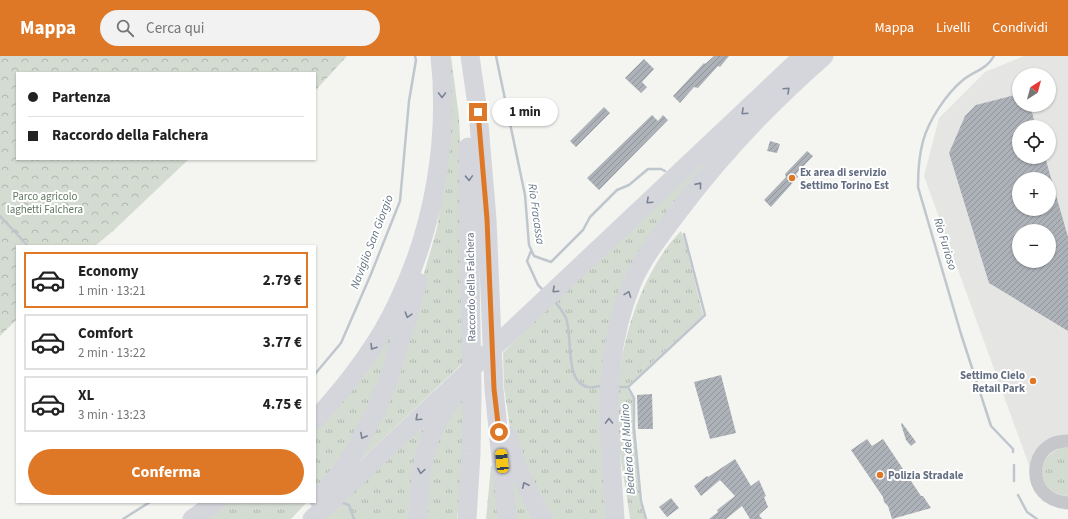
<!DOCTYPE html>
<html lang="it">
<head>
<meta charset="utf-8">
<style>
	body { margin:0; font-family:"Source Sans 3",sans-serif; background:#f2f2f2; color:#222; height:100vh; display:flex; flex-direction:column; font-size:15px; white-space:nowrap }
	* { box-sizing:border-box; margin:0 }
	p { font-size:13px; color:#767676 }
	.icon { flex:none; width:22px; height:22px; fill:none; stroke:currentColor; stroke-width:2; stroke-linecap:round; stroke-linejoin:round }
	.map { position:relative; flex:1; overflow:hidden }
	.side { position:absolute; left:16px; top:189px; width:300px; height:258px; display:flex; flex-direction:column; background:#fff; border-radius:0px; box-shadow:0 1px 3px #0004 }
	.side>* { flex:none }
	.top-card { position:absolute; left:16px; top:16px; width:300px; height:88px; border-radius:0px; box-shadow:0 1px 3px #0004; display:grid; align-content:center; height:88px; padding:0 12px; background:#fff }
	.needle { width:26px; rotate:36deg }
	.buttons { position:absolute; left:1012px; top:12px; display:grid; gap:8px }
	.buttons a { display:grid; place-items:center; width:44px; height:44px; border-radius:50%; background:#fff; box-shadow:0 1px 3px #0004; font-size:20px }
	.end { position:absolute; width:18px; height:18px; margin:-9px; border:5px solid #df7826; background:#fff; box-shadow:0 0 0 2px #fff }
	.from { border-radius:50% }
	.bubble { position:absolute; height:28px; border-radius:14px; background:#fff; box-shadow:0 1px 3px #0004; font-size:13px; font-weight:700; line-height:28px; text-align:center }
	.car { position:absolute; width:12px; height:24px; margin:-12px -6px; border-radius:5px; box-shadow:0 0 3px 1px #0007; background:linear-gradient(#f5c518 24%,#345 0 40%,#f5c518 0 76%,#345 0 86%,#f5c518 0) }
	.top-card b { display:flex; align-items:center; gap:14px; height:38px; font-size:15px }
	.top-card b+b { border-top:1px solid #e0e0e0 }
	.top-card i { width:10px; height:10px; background:#222 }
	ul { padding:7px 0 0; list-style:none }
	li { display:flex; align-items:center; gap:12px; height:56px; margin:0 8px 6px; padding:0 4px; border:2px solid #e0e0e0; border-radius:0px }
	li div { flex:1 }
	li b { display:block; font-size:15px }
	li em { font-style:normal; font-weight:700 }
	li.on { border-color:#df7826 }
	li>.icon { width:36px; height:36px; stroke-width:1.5 }
	.primary-button { display:flex; gap:8px; margin-top:auto; padding:8px 12px }
	.primary-button a { flex:1; height:46px; border-radius:24px; background:#df7826; color:#fff; font-size:16px; font-weight:700; line-height:46px; text-align:center }
	header { display:flex; align-items:center; gap:24px; box-sizing:border-box; height:56px; padding:0 20px; background:#df7826; color:#fff }
	header strong { font-size:19px }
	nav { display:flex; gap:22px; margin-inline-start:auto; font-size:14px }
	.search { width:280px; height:36px; background:#f2f2f2; display:flex; align-items:center; gap:10px; box-sizing:border-box; padding:0 14px; border-radius:22px; color:#767676; font-size:15px }
	.map>svg:first-child { display:block }
	.built { fill:#e5e5e4; fill-rule:evenodd }
	.grass { fill:url(#grass-tufts) }
	.park { fill:url(#park-crowns) }
	.lines { fill:none; stroke-linecap:round; stroke-linejoin:round }
	.stream { stroke:#bfc6cd; stroke-width:2.5 }
	.building { fill:url(#building-hatch); fill-rule:evenodd }
	.tertiary { stroke:#c5c7cb; stroke-width:13 }
	.motorway { stroke:#d4d6dc; stroke-width:19 }
	.oneway { stroke:#7a8394 }
	.route { stroke:#df7826; stroke-width:5 }
	.poi-dot { fill:#df7826; stroke:#fff; stroke-width:1.5 }
	.labels { text-anchor:middle; dominant-baseline:central; stroke-width:4; stroke-linejoin:round; paint-order:stroke }
	.poi-label { font-size:11px; font-weight:bold; fill:#646e82; stroke:#fff; text-anchor:start }
	.park-label { font-size:11px; fill:#637963; stroke:#fff }
	.street-label { font-size:11px; fill:#646e82; stroke:#fff }
	.water-label { font-size:12px; font-style:italic; fill:#657685; stroke:#fff }
</style>
</head>
<body>
<header>
<strong>Mappa</strong>
<div class="search"><svg class="icon" aria-label="search" viewBox="0 0 24 24"><circle cx="10" cy="10" r="6"/><path d="M15 15l6 6"/></svg>Cerca qui</div>
<nav><a>Mappa</a><a>Livelli</a><a>Condividi</a></nav>
</header>
<div class="map">
<svg width="1068" height="463" viewBox="0 0 1068 463">
	<defs>
		<pattern id="grass-tufts" width="24" height="20" patternUnits="userSpaceOnUse"><rect width="24" height="20" fill="#d4dcd2"/><path d="M3 7l-1-3M5 7V3M7 7l1-3M15 17l-1-3M17 17v-4M19 17l1-3" fill="none" stroke="#b0b7b0"/></pattern>
		<pattern id="park-crowns" width="20" height="18" patternUnits="userSpaceOnUse"><rect width="20" height="18" fill="#d4dcd2"/><path d="M2 6a3 3 0 1 1 6 0M12 15a3 3 0 1 1 6 0" fill="none" stroke="#b0b7b0"/></pattern>
		<pattern id="building-hatch" width="6" height="6" patternUnits="userSpaceOnUse"><rect width="6" height="6" fill="#adb2b9"/><path d="M-1 1l2-2M0 6l6-6M5 7l2-2" fill="none" stroke="#90959c"/></pattern>
	</defs>
	<rect width="100%" height="100%" fill="#f4f5f1"/>
	<path class="built" d="M1024,0H1068V452L1042,445L924,120L939,62L985,16ZM1019,19H1049V49H1019ZM1019,71H1049V101H1019ZM1019,123H1049V153H1019ZM1019,175H1049V205H1019Z"/>
	<path class="grass" d="M448,0H451L459,61L461,103L465,305L348,416L417,242L437,172L447,99Z
		M756,51L624,230L609,463H549L511,378L504,332L503,297L562,236Z
		M681,175L685,186L703,259L627,330V332L633,342L640,445L645,463H630C627,439 622,415 619,391C613,337 621,283 643,233C652,213 665,191 681,175Z
		M404,252L363,371L315,437V372Z
		M465,334L461,433L457,463H422L431,392Z
		M435,356L412,463H321Z
		M1061,392H1068V440C1038,437 1032,404 1061,392Z
		M494,409L501,463H486L491,410Z
		M511,410L538,463H515Z
		M225,446H307L291,463H201Z"/>
	<path class="park" d="M0,0H347L315,35V17H17V103H189L114,174L95,190H17V263L0,280Z"/>
	<g class="lines">
		<path class="stream" d="M496,0L525,139L529,189L534,200L551,206L583,174L590,161L617,134L629,129L648,113H661L665,115
			M994,0C987,13 974,15 963,24C946,38 929,64 923,85C919,100 918,116 918,131L961,278L991,370L1013,393V396
			M0,160L28,190
			M531,195L527,205L538,229L543,234
			M553,244C558,249 563,256 566,262C573,280 564,327 588,331C591,332 596,331 600,330
			M315,318L341,287L371,218L400,145L409,45L416,4L415,0
			M619,331H628L634,342V372L641,445L646,463
			M628,331L705,259L684,178
			M1014,409V425
			M1018,439L1027,456L1037,463
			M340,446L349,449L354,463
			M123,463L150,446"/>
	</g>
	<path class="building" d="M714,0H729L720,11L718,10L698,32L694,31L680,47L673,40L704,7L705,8Z
		M644,3L654,13L642,26L647,31L641,37L625,22Z
		M1019,38V49H1030L1036,71H1019V101H1045L1068,181V275L989,227L949,97L965,60L976,49ZM1019,123H1049V153H1019ZM1019,175H1049V205H1019Z
		M604,51L610,57L576,91L570,85Z
		M652,59L658,65L663,59L668,64L599,134L587,122Z
		M770,85L780,88L777,97L767,95Z
		M807,95L813,100L796,118L798,121L771,151L764,144L786,121L785,118Z
		M721,319L736,377L710,383L694,326Z
		M652,338L653,373H638L637,339Z
		M902,367L916,386L911,390L906,384L901,368Z
		M867,383L872,390L883,383L921,440H923L931,452L892,463L888,450L884,446L883,441L851,394Z
		M735,403L751,430L759,424L766,440L764,441L768,451L759,459L762,463H750L742,450L726,463H709L718,456L717,454L735,440L720,424L701,440L694,430L707,420L708,421Z
		M671,442L679,452L667,461L659,451Z"/>
	<g class="lines">
		<path class="tertiary" d="M1068,385C1028,383 1022,444 1068,447"/>
		<path class="motorway" d="M470,0L478,56L487,163L494,333L507,463
			M315,364C347,329 377,291 397,248C434,172 449,84 440,0
			M508,380C515,410 528,437 543,463
			M318,443L340,417L354,396L374,358L388,325L418,226
			M192,463L216,446
			M312,463L803,0
			M418,463C419,414 424,380 454,339
			M467,463L471,398L472,336L468,91
			M615,463C612,413 606,362 611,312C614,284 621,254 632,227C643,201 661,179 678,156C721,99 770,47 824,0"/>
	</g>
	<defs><path id="oneway-chevron" d="M-2-3.5L2.5 0L-2 3.5" fill="none" stroke-width="1.6" stroke-linecap="round" stroke-linejoin="round"/></defs>
	<g class="oneway">
		<use href="#oneway-chevron" transform="translate(787 34) rotate(-43)"/>
		<use href="#oneway-chevron" transform="translate(442 39) rotate(90)"/>
		<use href="#oneway-chevron" transform="translate(744 56) rotate(137)"/>
		<use href="#oneway-chevron" transform="translate(469 122) rotate(88)"/>
		<use href="#oneway-chevron" transform="translate(699 129) rotate(-51)"/>
		<use href="#oneway-chevron" transform="translate(649 145) rotate(137)"/>
		<use href="#oneway-chevron" transform="translate(555 234) rotate(137)"/>
		<use href="#oneway-chevron" transform="translate(628 238) rotate(-69)"/>
		<use href="#oneway-chevron" transform="translate(408 259) rotate(107)"/>
		<use href="#oneway-chevron" transform="translate(373 291) rotate(122)"/>
		<use href="#oneway-chevron" transform="translate(418 362) rotate(137)"/>
		<use href="#oneway-chevron" transform="translate(609 365) rotate(-91)"/>
		<use href="#oneway-chevron" transform="translate(363 380) rotate(119)"/>
		<use href="#oneway-chevron" transform="translate(421 415) rotate(99)"/>
		<use href="#oneway-chevron" transform="translate(525 429) rotate(-115)"/>
	</g>
	<g class="lines">
		<path class="route" d="M478,56L487,163L494,333L499,376"/>
	</g>
	<g class="poi-dot">
		<circle cx="792" cy="122" r="4"/>
		<circle cx="1033" cy="325" r="4"/>
		<circle cx="880" cy="419" r="4"/>
	</g>
	<g class="labels">
		<g class="poi-label">
			<text x="800" y="116">Ex area di servizio<tspan x="800" dy="13">Settimo Torino Est</tspan></text>
			<text x="1025" y="319" text-anchor="end">Settimo Cielo<tspan x="1025" dy="13">Retail Park</tspan></text>
			<text x="888" y="419">Polizia Stradale</text>
		</g>
		<g class="park-label">
			<text x="45" y="140">Parco agricolo<tspan x="45" dy="13">laghetti Falchera</tspan></text>
		</g>
		<g class="street-label">
			<text transform="translate(471 231) rotate(-91)">Raccordo della Falchera</text>
		</g>
		<g class="water-label">
			<text transform="translate(536 158) rotate(82)">Rio Fracassa</text>
			<text transform="translate(372 186) rotate(-69)">Naviglio San Giorgio</text>
			<text transform="translate(945 188) rotate(73)">Rio Furioso</text>
			<text transform="translate(628 393) rotate(-94)">Bealera del Mulino</text>
		</g>
	</g>
</svg>
<div class="buttons">
<a><svg class="needle" viewBox="-14 -14 28 28"><path d="M0-13l5 13h-10z" fill="#e53935"/><path d="M0 13l5-13h-10z" fill="#767676"/></svg></a>
<a><svg class="icon" aria-label="locate" viewBox="0 0 24 24"><circle cx="12" cy="12" r="6"/><path d="M12 2v4M12 18v4M2 12h4M18 12h4"/></svg></a>
<a>+</a>
<a>−</a>
</div>
<i class="end from" style="left:499px;top:376px"></i>
<i class="end" style="left:478px;top:56px"></i>
<div class="bubble" style="left:492px;top:42px;width:66px">1 min</div>
<i class="car" style="left:502px;top:405px;rotate:354deg"></i>
<div class="top-card">
<b><i class="from"></i>Partenza</b>
<b><i></i>Raccordo della Falchera</b>
</div>
<section class="side">
<ul>
<li class="on"><svg class="icon" aria-label="car" viewBox="0 0 24 24"><path d="M5 17H2v-5l4-1 3-4h7l3 4 3 1v5h-3M9 17h6M6 11h13"/><circle cx="7" cy="17" r="2"/><circle cx="17" cy="17" r="2"/></svg><div><b>Economy</b><p>1 min · 13:21</p></div><em>2.79 €</em></li>
<li><svg class="icon" aria-label="car" viewBox="0 0 24 24"><path d="M5 17H2v-5l4-1 3-4h7l3 4 3 1v5h-3M9 17h6M6 11h13"/><circle cx="7" cy="17" r="2"/><circle cx="17" cy="17" r="2"/></svg><div><b>Comfort</b><p>2 min · 13:22</p></div><em>3.77 €</em></li>
<li><svg class="icon" aria-label="car" viewBox="0 0 24 24"><path d="M5 17H2v-5l4-1 3-4h7l3 4 3 1v5h-3M9 17h6M6 11h13"/><circle cx="7" cy="17" r="2"/><circle cx="17" cy="17" r="2"/></svg><div><b>XL</b><p>3 min · 13:23</p></div><em>4.75 €</em></li>
</ul>
<div class="primary-button"><a>Conferma</a></div>
</section>
</div>
</body>
</html>
